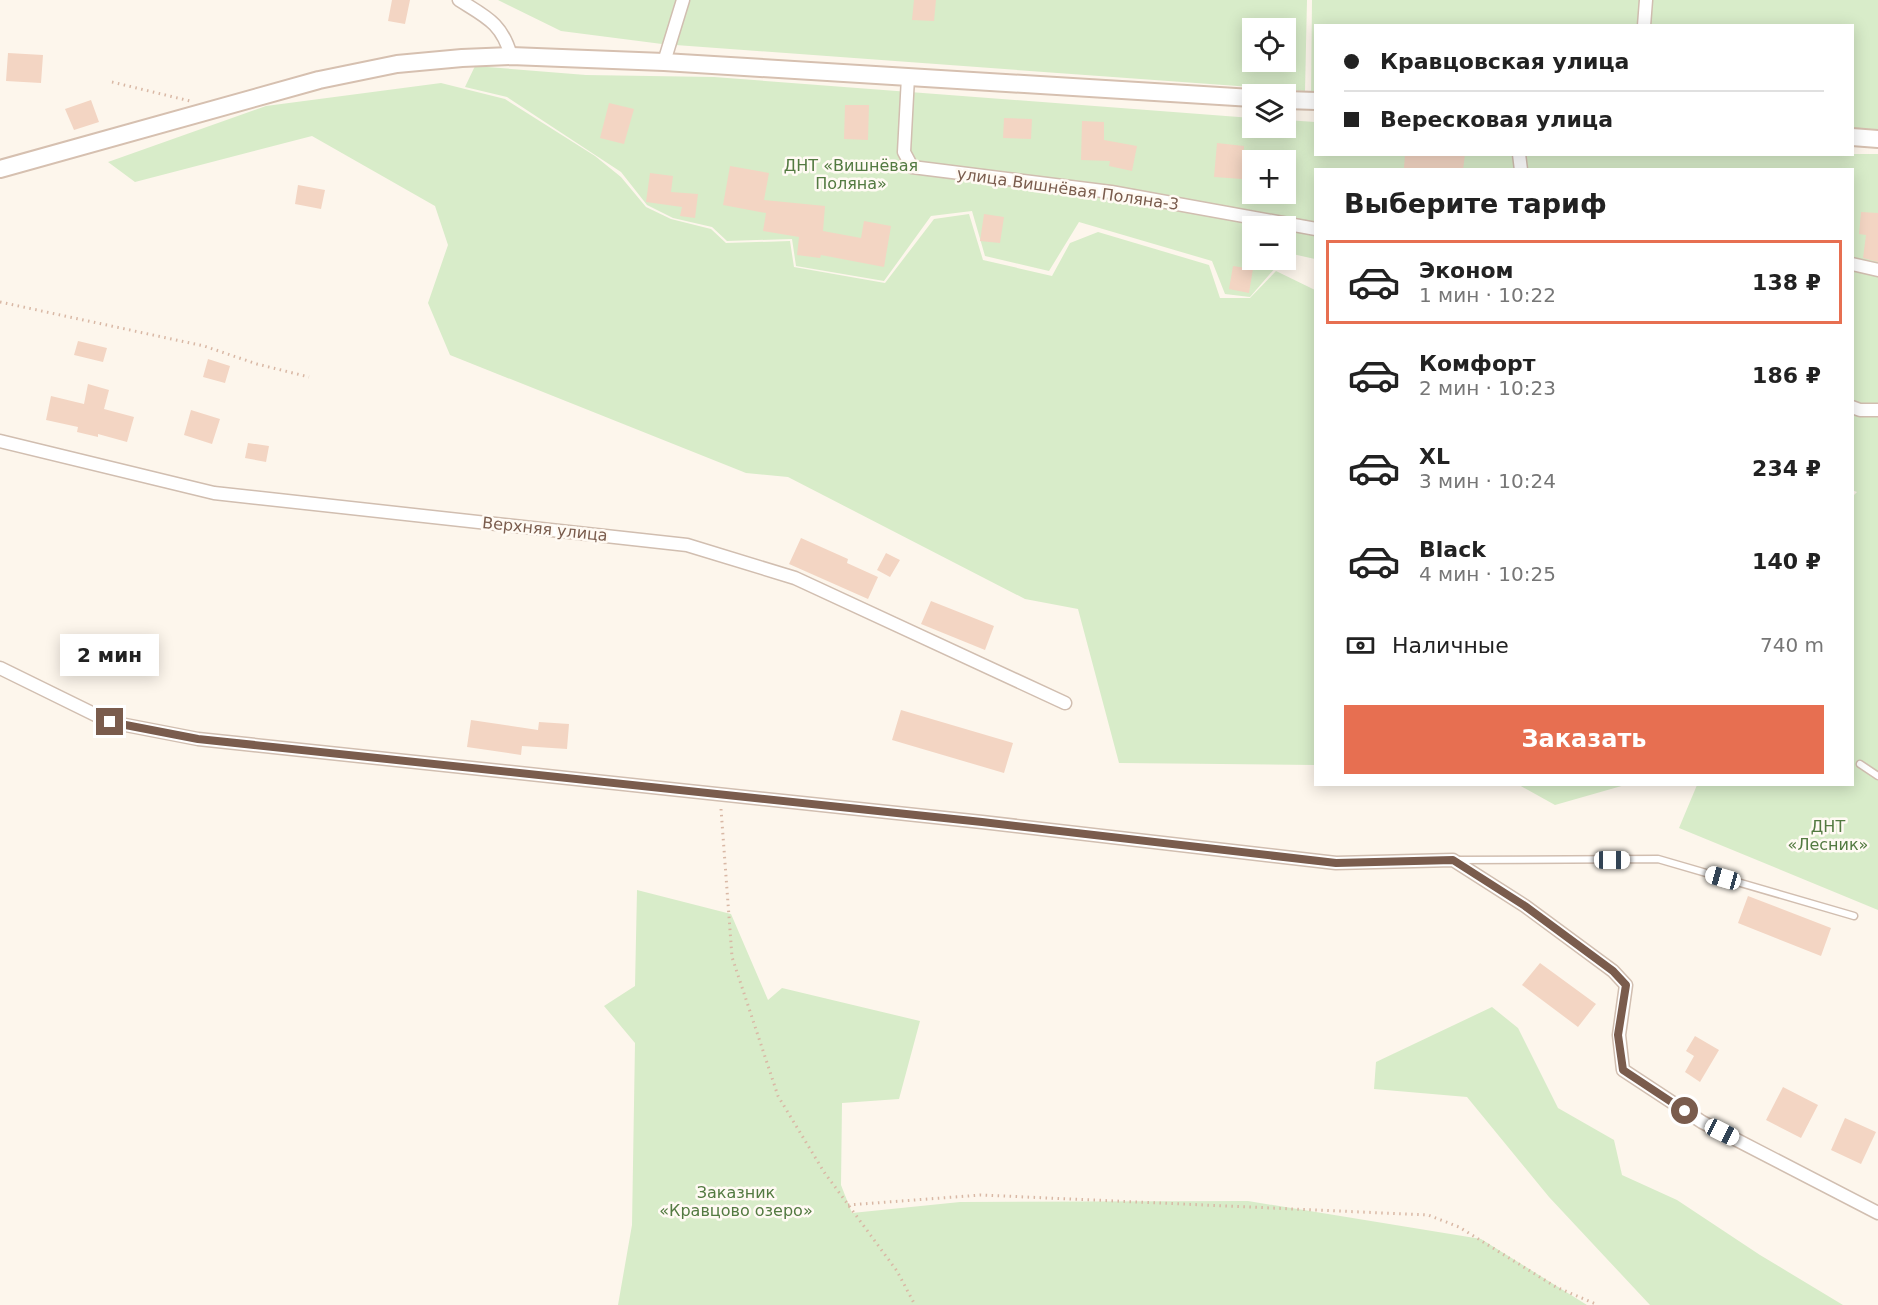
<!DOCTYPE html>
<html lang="ru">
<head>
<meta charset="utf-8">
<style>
	body { margin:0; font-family:"DejaVu Sans",sans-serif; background:#f6f6f6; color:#222; height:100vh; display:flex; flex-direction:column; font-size:22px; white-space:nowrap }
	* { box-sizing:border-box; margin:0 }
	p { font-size:20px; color:#767676 }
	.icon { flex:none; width:33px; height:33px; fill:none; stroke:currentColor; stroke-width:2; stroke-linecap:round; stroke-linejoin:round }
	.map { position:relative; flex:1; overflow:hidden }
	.panel { position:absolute; left:1314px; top:168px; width:540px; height:618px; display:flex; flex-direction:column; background:#fff; border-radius:0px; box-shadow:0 3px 15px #0003 }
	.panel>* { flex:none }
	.hud { position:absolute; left:1314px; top:24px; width:540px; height:132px; border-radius:0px; box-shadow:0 3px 15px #0003; display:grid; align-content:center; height:132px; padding:0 30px; background:#fff }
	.tools { position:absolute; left:1242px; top:18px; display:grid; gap:12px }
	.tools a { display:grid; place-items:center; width:54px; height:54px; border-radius:0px; background:#fff; box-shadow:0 3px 15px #0003; font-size:30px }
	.end { position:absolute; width:27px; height:27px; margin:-14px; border:8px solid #7a5c4d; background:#fff; box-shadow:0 0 0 3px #fff }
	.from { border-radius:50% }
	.bubble { position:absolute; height:42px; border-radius:0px; background:#fff; box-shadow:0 3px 15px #0003; font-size:20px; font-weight:600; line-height:42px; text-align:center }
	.car { position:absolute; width:18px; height:36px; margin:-18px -9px; border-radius:8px; box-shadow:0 0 4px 2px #0007; background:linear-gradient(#fff 24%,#345 0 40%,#fff 0 76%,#345 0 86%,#fff 0) }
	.hud b { display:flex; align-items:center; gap:21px; height:57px; font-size:22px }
	.hud b+b { border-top:2px solid #e0e0e0 }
	.hud i { width:15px; height:15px; background:#222 }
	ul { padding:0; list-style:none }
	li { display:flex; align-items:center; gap:18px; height:84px; margin:0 12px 9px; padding:0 18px; border:3px solid transparent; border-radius:0px }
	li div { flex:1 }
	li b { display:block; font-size:22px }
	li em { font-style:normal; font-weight:600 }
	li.current { border-color:#e76f51 }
	li>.icon { width:54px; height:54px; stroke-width:1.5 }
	h2 { padding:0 30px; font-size:27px; line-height:72px }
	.pay { display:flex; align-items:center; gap:15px; height:66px; padding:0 30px; font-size:22px }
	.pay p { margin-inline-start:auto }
	.cta { display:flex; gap:12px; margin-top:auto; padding:12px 30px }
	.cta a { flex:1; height:69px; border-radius:0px; background:#e76f51; color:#fff; font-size:24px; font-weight:600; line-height:69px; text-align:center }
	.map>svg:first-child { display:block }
	.green { fill:#d8ecc9; fill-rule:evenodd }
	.building { fill:#f3d5c3 }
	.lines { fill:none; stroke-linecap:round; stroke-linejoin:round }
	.lane-casing { stroke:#d1beb0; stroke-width:9 }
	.street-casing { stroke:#d1beb0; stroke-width:15 }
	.secondary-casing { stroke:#d6c0b0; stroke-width:20 }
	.path { stroke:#d9b8a5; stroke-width:3; stroke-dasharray:1.5 4.5; stroke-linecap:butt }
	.lane { stroke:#fff; stroke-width:6 }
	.street { stroke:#fff; stroke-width:12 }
	.secondary { stroke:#fff; stroke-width:16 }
	.route { stroke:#7a5c4d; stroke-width:8 }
	.labels { text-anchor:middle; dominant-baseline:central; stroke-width:5; stroke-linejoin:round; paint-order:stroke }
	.park-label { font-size:16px; fill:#537a41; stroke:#fffaf3 }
	.street-label { font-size:16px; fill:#7a5c4d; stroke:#fffaf3 }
</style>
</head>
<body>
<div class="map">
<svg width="1878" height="1305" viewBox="0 0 1878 1305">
	<rect width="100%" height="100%" fill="#fdf6ec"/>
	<path class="green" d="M498,0H1307L1305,91L662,44L561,31ZM1252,28H1286V62H1252Z
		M1312,0H1878V141L1853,139L1852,26H1316L1315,99H1311Z
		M475,66L586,75L714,77L1252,118V128H1286V120L1315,122L1316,154H1878V910L1679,828L1697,785L1852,784V497L1857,492L1852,490V170H1316L1315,259L1288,253L1286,255V226H1252V260H1282L1250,297L1225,294L1212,261L1079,222L1049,271L985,256L972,211L931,216L884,281L796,266L792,239L727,241L712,227L673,218L647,205L621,172L507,97L465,87ZM1252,160H1286V194H1252Z
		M441,83L505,99L595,156L621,177L646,207L671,219L711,229L726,243L790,241L794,267L885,283L934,219L969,214L983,260L1052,276L1070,243L1098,232L1209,265L1220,298H1250L1276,271L1315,290V765L1119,763L1078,609L1025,599L788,477L746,473L450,355L428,303L448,245L435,206L312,136L135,182L108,162L266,106Z
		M1519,785V784L1625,785L1555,805Z
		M637,890L731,914L768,1000L782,988L920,1021L899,1099L842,1103L841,1185L852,1213L960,1202L1248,1201L1481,1239L1587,1305H618L632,1225L635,1043L604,1006L635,986Z
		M1492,1007L1518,1028L1558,1108L1614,1140L1622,1175L1677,1200L1760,1255L1843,1305H1650L1549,1197L1467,1097L1374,1089L1376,1062Z"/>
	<path class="building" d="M392,0H410L405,24L388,21Z
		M914,0H936L934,21L912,20Z
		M8,53L43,55L41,83L6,81Z
		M91,100L99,122L74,130L65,109Z
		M609,103L634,109L624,144L600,138Z
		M845,105H869L868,140L844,139Z
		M1004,118L1032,119L1031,139L1003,138Z
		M1082,121L1104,122V140L1137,146L1132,171L1109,166L1110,161L1081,160Z
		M1217,143L1244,146L1242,179L1214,177Z
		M1405,154H1465L1463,170L1404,168Z
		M730,166L769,173L764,200L825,206L823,231L861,238L864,221L891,226L884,267L821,255L820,258L797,255L799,237L763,231L766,213L723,205Z
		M650,173L673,176L671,192L698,194L695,218L680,216L682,207L646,202Z
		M298,185L325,190L321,209L295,204Z
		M1861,212L1878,213V262L1863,258L1866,235L1859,234Z
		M984,214L1004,217L1000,243L980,241Z
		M1233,266L1253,269L1249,293L1229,289Z
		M78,341L107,348L103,362L74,355Z
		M208,359L230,366L225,383L203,377Z
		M88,384L109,390L104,409L134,417L127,442L98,434V437L77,432L78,427L46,420L51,396L84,404Z
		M191,410L220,419L212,444L184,435Z
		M248,443L269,446L266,462L245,458Z
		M801,538L848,559L847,563L878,577L868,599L789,564Z
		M886,553L900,560L890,577L877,570Z
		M931,601L994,626L985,650L921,624Z
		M901,710L1013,743L1004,773L892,740Z
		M471,720L538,730L539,722L569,724L567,749L522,746L521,755L467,747Z
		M1748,896L1831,928L1821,956L1738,923Z
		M1540,963L1596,1004L1578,1027L1522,985Z
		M1695,1036L1719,1050L1700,1082L1685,1072L1694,1056L1686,1051Z
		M1783,1087L1818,1105L1801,1138L1766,1120Z
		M1845,1118L1876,1132L1861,1164L1831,1150Z"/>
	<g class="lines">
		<defs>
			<path id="lane" d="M1860,764L1878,776
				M1457,860L1658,859L1854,916"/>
			<path id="street" d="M459,0C486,17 502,23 511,56
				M1644,26L1646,0
				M664,62L683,0
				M908,77L904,152L912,167L1111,192L1316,229
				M1519,154L1521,170
				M1852,264L1878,270
				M1852,407L1860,410H1878
				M0,441L214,493L687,545L795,578L1065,703
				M0,668L110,722L198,739L982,822L1336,863L1453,860L1525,906L1613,971L1626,985L1619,1035L1623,1070L1702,1122L1878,1213"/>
			<path id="secondary" d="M1286,100L1316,101
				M1852,137L1878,139
				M0,169L319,80L397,64L462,58L511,56L664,62L1252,98"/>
		</defs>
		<use href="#lane" class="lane-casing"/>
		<use href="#street" class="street-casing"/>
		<use href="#secondary" class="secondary-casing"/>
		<path class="path" d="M112,82L190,101
			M0,302L204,346L257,364L309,377
			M721,809L732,957L778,1096L824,1172L897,1271L915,1305
			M848,1205L981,1195L1428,1215L1459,1227L1556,1287L1598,1305"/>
		<use href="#lane" class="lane"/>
		<use href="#street" class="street"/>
		<use href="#secondary" class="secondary"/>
	</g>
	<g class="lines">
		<path class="route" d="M110,722L198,739L982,822L1336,863L1453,860L1525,906L1613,971L1626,985L1618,1035L1623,1070L1685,1111"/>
	</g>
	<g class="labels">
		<g class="park-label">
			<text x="851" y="165">ДНТ «Вишнёвая<tspan x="851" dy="18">Поляна»</tspan></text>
			<text x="1828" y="826">ДНТ<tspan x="1828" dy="18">«Лесник»</tspan></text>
			<text x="736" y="1192">Заказник<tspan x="736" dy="18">«Кравцово озеро»</tspan></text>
		</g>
		<g class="street-label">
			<text transform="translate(1068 189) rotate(8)">улица Вишнёвая Поляна-3</text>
			<text transform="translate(545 529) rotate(6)">Верхняя улица</text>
		</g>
	</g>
</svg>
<div class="tools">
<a><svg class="icon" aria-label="locate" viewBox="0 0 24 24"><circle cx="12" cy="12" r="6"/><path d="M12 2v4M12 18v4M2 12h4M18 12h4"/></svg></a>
<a><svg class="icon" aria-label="layers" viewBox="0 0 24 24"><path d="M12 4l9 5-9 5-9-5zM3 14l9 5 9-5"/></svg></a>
<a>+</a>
<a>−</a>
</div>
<i class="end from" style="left:1685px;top:1111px"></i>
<i class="end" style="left:110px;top:722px"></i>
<div class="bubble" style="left:60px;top:634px;width:99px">2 мин</div>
<i class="car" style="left:1612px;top:860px;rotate:90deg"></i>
<i class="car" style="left:1723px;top:878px;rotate:286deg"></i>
<i class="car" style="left:1722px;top:1132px;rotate:117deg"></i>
<div class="hud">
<b><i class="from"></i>Кравцовская улица</b>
<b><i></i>Вересковая улица</b>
</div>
<section class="panel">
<h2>Выберите тариф</h2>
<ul>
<li class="current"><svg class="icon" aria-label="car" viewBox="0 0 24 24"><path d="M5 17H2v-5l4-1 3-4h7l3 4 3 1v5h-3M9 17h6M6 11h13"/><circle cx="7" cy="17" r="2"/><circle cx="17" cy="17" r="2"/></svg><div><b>Эконом</b><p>1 мин · 10:22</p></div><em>138 ₽</em></li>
<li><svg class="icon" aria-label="car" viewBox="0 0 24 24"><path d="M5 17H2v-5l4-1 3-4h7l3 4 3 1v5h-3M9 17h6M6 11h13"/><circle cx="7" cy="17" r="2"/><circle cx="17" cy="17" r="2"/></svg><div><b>Комфорт</b><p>2 мин · 10:23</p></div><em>186 ₽</em></li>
<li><svg class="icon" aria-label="car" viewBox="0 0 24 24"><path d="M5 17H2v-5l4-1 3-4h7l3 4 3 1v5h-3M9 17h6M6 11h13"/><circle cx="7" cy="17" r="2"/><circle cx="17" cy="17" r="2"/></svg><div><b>XL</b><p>3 мин · 10:24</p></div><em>234 ₽</em></li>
<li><svg class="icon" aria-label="car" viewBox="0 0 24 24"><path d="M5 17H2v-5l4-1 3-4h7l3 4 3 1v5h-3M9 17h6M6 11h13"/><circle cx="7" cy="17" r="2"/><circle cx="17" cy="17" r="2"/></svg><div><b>Black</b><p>4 мин · 10:25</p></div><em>140 ₽</em></li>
</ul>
<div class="pay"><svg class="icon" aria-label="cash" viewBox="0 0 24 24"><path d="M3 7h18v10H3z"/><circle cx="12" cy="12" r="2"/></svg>Наличные<p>740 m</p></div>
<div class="cta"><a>Заказать</a></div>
</section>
</div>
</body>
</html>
